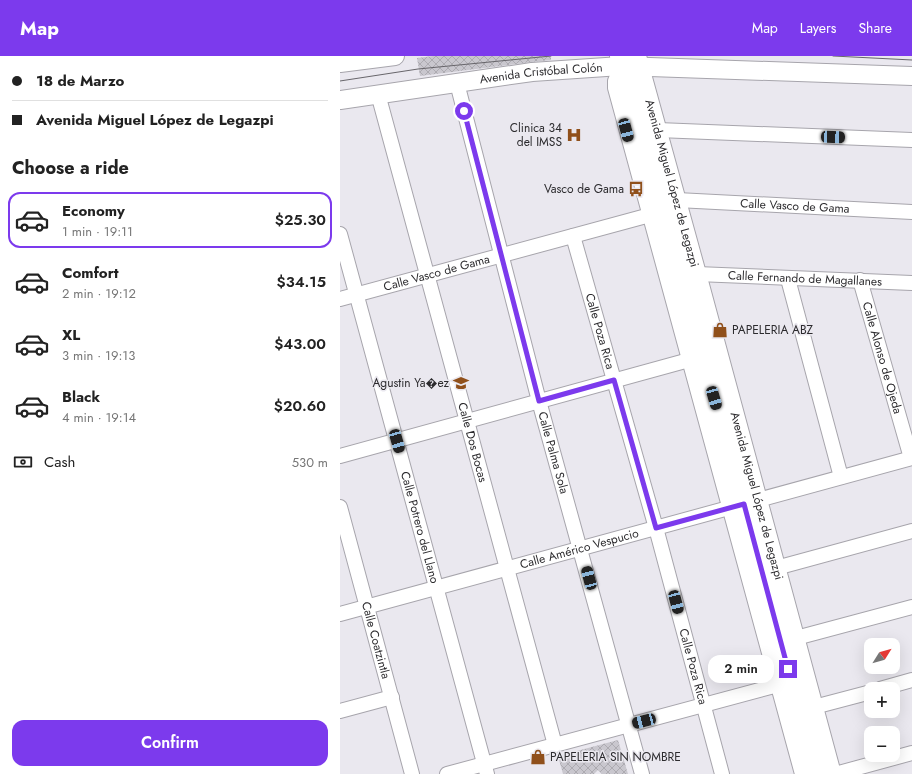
<!DOCTYPE html>
<html lang="en">
<head>
<meta charset="utf-8">
<style>
	body { margin:0; font-family:Jost,sans-serif; background:#f2f2f2; color:#222; height:100vh; display:flex; flex-direction:column; font-size:15px; white-space:nowrap }
	* { box-sizing:border-box; margin:0 }
	p { font-size:13px; color:#767676 }
	.icon { flex:none; width:22px; height:22px; fill:none; stroke:currentColor; stroke-width:2; stroke-linecap:round; stroke-linejoin:round }
	.map { position:relative; flex:1; overflow:hidden }
	.panel { display:flex; flex-direction:column; background:#fff; width:340px }
	.panel>* { flex:none }
	.hud { display:grid; align-content:center; height:88px; padding:0 12px; background:#fff }
	.needle { width:26px; rotate:53deg }
	.buttons { position:absolute; left:524px; top:582px; display:grid; gap:8px }
	.buttons a { display:grid; place-items:center; width:36px; height:36px; border-radius:8px; background:#fff; box-shadow:0 4px 16px #0002; font-size:20px }
	.end { position:absolute; width:18px; height:18px; margin:-9px; border:5px solid #7c3aed; background:#fff; box-shadow:0 0 0 2px #fff }
	.from { border-radius:50% }
	.bubble { position:absolute; height:28px; border-radius:12px; background:#fff; box-shadow:0 4px 16px #0002; font-size:13px; font-weight:600; line-height:28px; text-align:center }
	.car { position:absolute; width:12px; height:24px; margin:-12px -6px; border-radius:5px; box-shadow:0 0 3px 1px #0007; background:linear-gradient(#222 24%,#8ab4d8 0 40%,#222 0 76%,#8ab4d8 0 86%,#222 0) }
	.hud b { display:flex; align-items:center; gap:14px; height:38px; font-size:15px }
	.hud b+b { border-top:1px solid #e0e0e0 }
	.hud i { width:10px; height:10px; background:#222 }
	ul { padding:0; list-style:none }
	li { display:flex; align-items:center; gap:12px; height:56px; margin:0 8px 6px; padding:0 4px; border:2px solid transparent; border-radius:12px }
	li div { flex:1 }
	li b { display:block; font-size:15px }
	li em { font-style:normal; font-weight:600 }
	li.active { border-color:#7c3aed }
	li>.icon { width:36px; height:36px; stroke-width:1.5 }
	h2 { padding:0 12px; font-size:18px; line-height:48px }
	.pay { display:flex; align-items:center; gap:10px; height:44px; padding:0 12px; font-size:15px }
	.pay p { margin-inline-start:auto }
	.cta { display:flex; gap:8px; margin-top:auto; padding:8px 12px }
	.cta a { flex:1; height:46px; border-radius:12px; background:#7c3aed; color:#fff; font-size:16px; font-weight:600; line-height:46px; text-align:center }
	header { display:flex; align-items:center; gap:24px; box-sizing:border-box; height:56px; padding:0 20px; background:#7c3aed; color:#fff }
	header strong { font-size:19px }
	nav { display:flex; gap:22px; margin-inline-start:auto; font-size:14px }
	main { display:flex; flex:1; min-height:0 }
	.map>svg:first-child { display:block }
	.building { fill:url(#building-cross-hatch) }
	.lines { fill:none; stroke-linecap:round; stroke-linejoin:round }
	.minor-casing { stroke:#a7a5ac; stroke-width:16 }
	.major-casing { stroke:#a7a5ac; stroke-width:20 }
	.minor { stroke:#fff; stroke-width:14 }
	.major { stroke:#fff; stroke-width:18 }
	.tram { stroke:#67656a; stroke-width:1 }
	.route { stroke:#7c3aed; stroke-width:5 }
	.labels { text-anchor:middle; dominant-baseline:central; stroke-width:3; stroke-linejoin:round; paint-order:stroke }
	.street-label { font-size:12px; fill:#2c2b2e; stroke:#eae8ef }
	.poi-label { font-size:12px; fill:#2c2b2e; stroke:#eae8ef; text-anchor:end }
</style>
</head>
<body>
<header>
<strong>Map</strong>
<nav><a>Map</a><a>Layers</a><a>Share</a></nav>
</header>
<main>
<section class="panel">
<div class="hud">
<b><i class="from"></i>18 de Marzo</b>
<b><i></i>Avenida Miguel López de Legazpi</b>
</div>
<h2>Choose a ride</h2>
<ul>
<li class="active"><svg class="icon" aria-label="car" viewBox="0 0 24 24"><path d="M5 17H2v-5l4-1 3-4h7l3 4 3 1v5h-3M9 17h6M6 11h13"/><circle cx="7" cy="17" r="2"/><circle cx="17" cy="17" r="2"/></svg><div><b>Economy</b><p>1 min · 19:11</p></div><em>$25.30</em></li>
<li><svg class="icon" aria-label="car" viewBox="0 0 24 24"><path d="M5 17H2v-5l4-1 3-4h7l3 4 3 1v5h-3M9 17h6M6 11h13"/><circle cx="7" cy="17" r="2"/><circle cx="17" cy="17" r="2"/></svg><div><b>Comfort</b><p>2 min · 19:12</p></div><em>$34.15</em></li>
<li><svg class="icon" aria-label="car" viewBox="0 0 24 24"><path d="M5 17H2v-5l4-1 3-4h7l3 4 3 1v5h-3M9 17h6M6 11h13"/><circle cx="7" cy="17" r="2"/><circle cx="17" cy="17" r="2"/></svg><div><b>XL</b><p>3 min · 19:13</p></div><em>$43.00</em></li>
<li><svg class="icon" aria-label="car" viewBox="0 0 24 24"><path d="M5 17H2v-5l4-1 3-4h7l3 4 3 1v5h-3M9 17h6M6 11h13"/><circle cx="7" cy="17" r="2"/><circle cx="17" cy="17" r="2"/></svg><div><b>Black</b><p>4 min · 19:14</p></div><em>$20.60</em></li>
</ul>
<div class="pay"><svg class="icon" aria-label="cash" viewBox="0 0 24 24"><path d="M3 7h18v10H3z"/><circle cx="12" cy="12" r="2"/></svg>Cash<p>530 m</p></div>
<div class="cta"><a>Confirm</a></div>
</section>
<div class="map">
<svg width="572" height="718" viewBox="0 0 572 718">
	<defs>
		<pattern id="building-cross-hatch" width="8" height="8" patternUnits="userSpaceOnUse"><rect width="8" height="8" fill="#c9c7ce"/><path d="M0 0l8 8M0 8l8-8" fill="none" stroke="#adabb1"/></pattern>
	</defs>
	<rect width="100%" height="100%" fill="#eae8ef"/>
	<path class="building" d="M93,0H211V4L191,6L80,20L77,2Z
		M278,684L288,718H262L258,714L254,718H223L218,700Z"/>
	<g class="lines">
		<defs>
			<g id="minor">
				<path d="M281,10L275,25V32L462,718"/>
				<path id="s1" d="M117,27L199,345L302,718"/>
				<path id="s2" d="M38,38L215,689"/>
				<path d="M318,74L572,84"/>
				<path id="s3" d="M337,144L572,156"/>
				<path id="s4" d="M0,178L147,718"/>
				<path id="s5" d="M233,180L316,472L382,718"/>
				<path id="s6" d="M357,218L572,227"/>
				<path d="M448,223L501,421"/>
				<path id="s7" d="M520,224L571,402"/>
				<path id="s8" d="M0,243L310,159"/>
				<path d="M0,400L349,304"/>
				<path id="s9" d="M0,451L72,718"/>
				<path d="M436,512L572,475"/>
				<path id="s10" d="M0,558L572,402"/>
				<path d="M456,582L572,551"/>
				<path d="M540,633L572,624"/>
				<path d="M474,651L531,636"/>
				<path d="M0,655L52,641"/>
				<path d="M107,718L438,629"/>
				<path d="M495,718L572,697"/>
			</g>
			<g id="major">
				<path d="M279,0L404,448L476,718"/>
				<path id="s11" d="M297,0L357,218L492,718"/>
				<path d="M0,7L55,0"/>
				<path id="s12" d="M0,44L192,16L281,10L572,20"/>
			</g>
		</defs>
		<use href="#minor" class="minor-casing"/>
		<use href="#major" class="major-casing"/>
		<use href="#minor" class="minor"/>
		<use href="#major" class="major"/>
		<path class="tram" d="M493,0L572,4
			M0,25L78,13L211,0"/>
	</g>
	<g class="lines">
		<path class="route" d="M124,55L199,345L274,324L316,472L404,448L448,613"/>
	</g>
	<defs>
		<symbol id="hospital-bare" viewBox="-9 -9 18 18"><path d="M-5-5h3v3.5h4V-5h3V5h-3V1.5h-4V5h-3Z" fill="#90501b" stroke="#eae8ef" stroke-width="2.5" paint-order="stroke"/></symbol>
		<symbol id="bus-bare" viewBox="-9 -9 18 18"><path d="M-5-6H5V4H4V6H2V4H-2V6H-4V4H-5ZM-3.5-4V0h7V-4ZM-3.5 1.2v1.5H-2V1.2ZM2 1.2v1.5H3.5V1.2Z" fill="#90501b" stroke="#eae8ef" stroke-width="2.5" paint-order="stroke"/></symbol>
		<symbol id="shop-bare" viewBox="-9 -9 18 18"><path d="M-5-2.5h2.3a2.7 3.5 0 0 1 5.4 0H5L5.5 6h-11ZM-1.5-2.5h3a1.5 2.3 0 0 0-3 0Z" fill="#90501b" stroke="#eae8ef" stroke-width="2.5" paint-order="stroke"/></symbol>
		<symbol id="school-bare" viewBox="-9 -9 18 18"><path d="M0-5L7-2L0 1L-7-2ZM-4 1L0 2.5L4 1V4Q0 6-4 4Z" fill="#90501b" stroke="#eae8ef" stroke-width="2.5" paint-order="stroke"/></symbol>
	</defs>
	<g fill-rule="evenodd">
		<use href="#hospital-bare" x="223" y="68" width="22" height="22"/>
		<use href="#bus-bare" x="285" y="122" width="22" height="22"/>
		<use href="#shop-bare" x="369" y="263" width="22" height="22"/>
		<use href="#school-bare" x="110" y="316" width="22" height="22"/>
		<use href="#shop-bare" x="187" y="690" width="22" height="22"/>
	</g>
	<g class="labels">
		<g class="street-label">
			<text stroke="none"><textPath href="#s12" startOffset="203">Avenida Cristóbal Colón</textPath></text>
			<text stroke="none"><textPath href="#s11" startOffset="132">Avenida Miguel López de Legazpi</textPath></text>
			<text stroke="none"><textPath href="#s3" startOffset="118">Calle Vasco de Gama</textPath></text>
			<text stroke="none"><textPath href="#s8" startOffset="100">Calle Vasco de Gama</textPath></text>
			<text stroke="none"><textPath href="#s6" startOffset="108">Calle Fernando de Magallanes</textPath></text>
			<text stroke="none"><textPath href="#s5" startOffset="99">Calle Poza Rica</textPath></text>
			<text stroke="none"><textPath href="#s7" startOffset="81">Calle Alonso de Ojeda</textPath></text>
			<text stroke="none"><textPath href="#s2" startOffset="361">Calle Dos Bocas</textPath></text>
			<text stroke="none"><textPath href="#s1" startOffset="382">Calle Palma Sola</textPath></text>
			<text stroke="none"><textPath href="#s11" startOffset="456">Avenida Miguel López de Legazpi</textPath></text>
			<text stroke="none"><textPath href="#s4" startOffset="304">Calle Potrero del Llano</textPath></text>
			<text stroke="none"><textPath href="#s10" startOffset="248">Calle Américo Vespucio</textPath></text>
			<text stroke="none"><textPath href="#s9" startOffset="138">Calle Coatzintla</textPath></text>
			<text stroke="none"><textPath href="#s5" startOffset="447">Calle Poza Rica</textPath></text>
		</g>
		<g class="poi-label">
			<text x="222" y="72">Clinica 34<tspan x="222" dy="14">del IMSS</tspan></text>
			<text x="284" y="133">Vasco de Gama</text>
			<text x="392" y="274" text-anchor="start">PAPELERIA ABZ</text>
			<text x="109" y="327">Agustin Ya�ez</text>
			<text x="210" y="701" text-anchor="start">PAPELERIA SIN NOMBRE</text>
		</g>
	</g>
</svg>
<div class="buttons">
<a><svg class="needle" viewBox="-14 -14 28 28"><path d="M0-13l5 13h-10z" fill="#e53935"/><path d="M0 13l5-13h-10z" fill="#767676"/></svg></a>
<a>+</a>
<a>−</a>
</div>
<i class="end from" style="left:124px;top:55px"></i>
<i class="end" style="left:448px;top:613px"></i>
<div class="bubble" style="left:368px;top:599px;width:66px">2 min</div>
<i class="car" style="left:286px;top:74px;rotate:165deg"></i>
<i class="car" style="left:493px;top:81px;rotate:92deg"></i>
<i class="car" style="left:374px;top:342px;rotate:164deg"></i>
<i class="car" style="left:57px;top:385px;rotate:164deg"></i>
<i class="car" style="left:249px;top:522px;rotate:345deg"></i>
<i class="car" style="left:336px;top:546px;rotate:165deg"></i>
<i class="car" style="left:304px;top:665px;rotate:255deg"></i>
</div>
</main>
</body>
</html>
